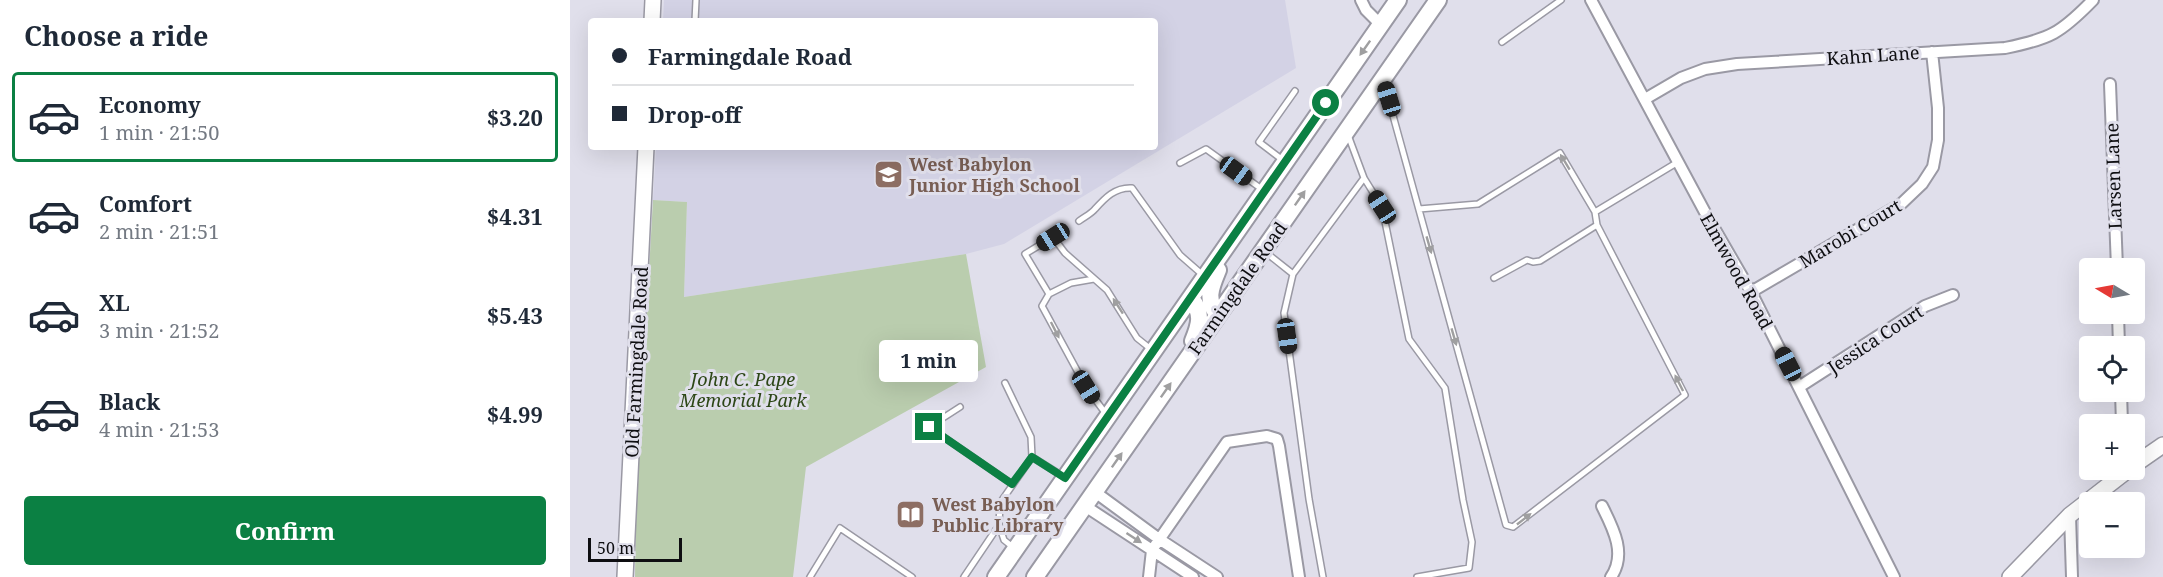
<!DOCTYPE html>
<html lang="en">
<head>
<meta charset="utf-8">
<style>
	body { margin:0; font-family:"Noto Serif",serif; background:#f2f2f3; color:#1f2937; height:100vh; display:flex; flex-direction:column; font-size:22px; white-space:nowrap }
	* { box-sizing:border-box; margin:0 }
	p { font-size:20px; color:#747a83 }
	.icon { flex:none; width:33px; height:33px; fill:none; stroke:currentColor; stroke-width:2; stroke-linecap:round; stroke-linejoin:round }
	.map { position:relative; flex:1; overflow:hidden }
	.drawer { display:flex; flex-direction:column; background:#fff; width:570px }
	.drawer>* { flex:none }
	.banner { position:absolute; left:18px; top:18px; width:570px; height:132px; border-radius:6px; box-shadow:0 6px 24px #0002; display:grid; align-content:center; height:132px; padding:0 24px; background:#fff }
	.needle { width:39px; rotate:280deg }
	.fabs { position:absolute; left:1509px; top:258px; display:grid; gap:12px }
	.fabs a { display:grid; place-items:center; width:66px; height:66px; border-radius:6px; background:#fff; box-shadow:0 6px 24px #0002; font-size:30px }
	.scale { position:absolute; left:18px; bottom:15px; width:94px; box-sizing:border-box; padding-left:6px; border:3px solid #0e0e11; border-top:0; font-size:16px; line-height:21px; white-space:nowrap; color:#0e0e11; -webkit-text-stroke:4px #e0dfeb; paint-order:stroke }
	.end { position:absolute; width:27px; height:27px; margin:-14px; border:8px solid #0b8043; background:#fff; box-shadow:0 0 0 3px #fff }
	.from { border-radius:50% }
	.bubble { position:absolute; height:42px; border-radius:6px; background:#fff; box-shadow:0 6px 24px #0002; font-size:20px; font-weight:700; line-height:42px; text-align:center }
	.car { position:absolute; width:18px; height:36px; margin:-18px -9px; border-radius:8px; box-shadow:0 0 4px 2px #0007; background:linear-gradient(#222 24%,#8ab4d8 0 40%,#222 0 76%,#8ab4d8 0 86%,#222 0) }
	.banner b { display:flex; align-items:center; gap:21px; height:57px; font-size:22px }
	.banner b+b { border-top:2px solid #e0e1e3 }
	.banner i { width:15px; height:15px; background:#1f2937 }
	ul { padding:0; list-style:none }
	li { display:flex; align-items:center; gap:18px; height:90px; margin:0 12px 9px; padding:0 12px; border:3px solid transparent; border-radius:6px }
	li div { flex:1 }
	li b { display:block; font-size:22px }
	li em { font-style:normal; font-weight:700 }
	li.current { border-color:#0b8043 }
	li>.icon { width:54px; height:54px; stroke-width:1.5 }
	h2 { padding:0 24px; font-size:27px; line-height:72px }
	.primary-button { display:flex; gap:12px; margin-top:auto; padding:12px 24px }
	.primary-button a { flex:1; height:69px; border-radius:6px; background:#0b8043; color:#fff; font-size:24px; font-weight:700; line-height:69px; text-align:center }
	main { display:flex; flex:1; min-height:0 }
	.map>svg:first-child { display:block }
	.built { fill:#d3d2e5 }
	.green { fill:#bacdae }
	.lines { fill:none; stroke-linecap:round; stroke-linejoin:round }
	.lane-casing { stroke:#9a99a4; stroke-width:8 }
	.street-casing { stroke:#9a99a4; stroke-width:14 }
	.secondary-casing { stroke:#9a99a4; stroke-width:18 }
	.primary-casing { stroke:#9a99a4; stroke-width:20 }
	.lane { stroke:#fff; stroke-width:5 }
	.street { stroke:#fff; stroke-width:10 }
	.secondary { stroke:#fff; stroke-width:15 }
	.primary { stroke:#fff; stroke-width:16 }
	.oneway { fill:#9f9fa0 }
	.route { stroke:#0b8043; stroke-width:8 }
	.labels { text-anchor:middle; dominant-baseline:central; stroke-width:6; stroke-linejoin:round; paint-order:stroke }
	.street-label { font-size:18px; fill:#0e0e11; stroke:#e0dfeb }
	.education-label { font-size:18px; font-weight:bold; fill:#785e54; stroke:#e0dfeb; text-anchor:start }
	.park-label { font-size:18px; font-style:italic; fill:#2d4717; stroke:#e0dfeb }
</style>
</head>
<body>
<main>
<section class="drawer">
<h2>Choose a ride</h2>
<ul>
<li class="current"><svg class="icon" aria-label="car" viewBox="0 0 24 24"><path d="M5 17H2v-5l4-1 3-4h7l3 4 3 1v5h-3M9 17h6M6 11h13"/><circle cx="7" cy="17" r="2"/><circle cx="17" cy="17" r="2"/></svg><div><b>Economy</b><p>1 min · 21:50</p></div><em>$3.20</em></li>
<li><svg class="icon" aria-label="car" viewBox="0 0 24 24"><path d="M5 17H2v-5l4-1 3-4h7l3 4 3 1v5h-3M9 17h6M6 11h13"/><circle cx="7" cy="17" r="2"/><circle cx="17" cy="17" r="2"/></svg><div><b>Comfort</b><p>2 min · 21:51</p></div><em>$4.31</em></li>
<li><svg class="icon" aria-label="car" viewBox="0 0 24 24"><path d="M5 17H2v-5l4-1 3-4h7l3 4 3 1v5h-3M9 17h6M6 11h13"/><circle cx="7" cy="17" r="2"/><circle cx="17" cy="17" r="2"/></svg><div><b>XL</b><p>3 min · 21:52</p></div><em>$5.43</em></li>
<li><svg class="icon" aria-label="car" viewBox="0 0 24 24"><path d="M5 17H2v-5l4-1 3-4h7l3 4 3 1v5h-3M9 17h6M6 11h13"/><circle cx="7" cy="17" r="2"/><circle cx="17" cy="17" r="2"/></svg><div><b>Black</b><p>4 min · 21:53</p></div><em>$4.99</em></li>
</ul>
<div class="primary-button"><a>Confirm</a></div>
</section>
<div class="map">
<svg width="1593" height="577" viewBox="0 0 1593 577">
	<rect width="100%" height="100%" fill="#e0dfeb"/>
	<path class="built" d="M94,0H715L726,68L434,244L396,254L114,297L117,202L83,200L86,147H585V21H93Z"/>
	<path class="green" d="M83,200L117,202L114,297L396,254L416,367L236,467L223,577H65L66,503Z"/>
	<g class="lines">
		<defs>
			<path id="lane" d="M125,21L126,0
				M932,42L991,0
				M814,83L936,525L943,527L1115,395L1027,225L1025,212L990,153L908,204L849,209
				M778,135L794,178L812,207L839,339L875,388L893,500L902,542L899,568L847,577
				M714,161L689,142L725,91
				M610,163L636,149L693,190
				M1025,212L1108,162
				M509,221C514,217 521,214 525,209C535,198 545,187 562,188L610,255L634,276
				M694,251L723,274L714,313L739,499L753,577
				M723,274L794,178
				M924,278L957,260L963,262L970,261L1027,225
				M479,294L501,283L524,279
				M390,407L359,427L442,484
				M536,414L516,387L472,306L479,294L455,254L483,237L495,253L537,290L567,338L582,350
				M462,457L494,477
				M429,525L434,540L444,548
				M240,577L270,528L342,577
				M394,577L429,525L430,503L462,457L461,437L435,383"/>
			<path id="street" d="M791,0L796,10L811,25
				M1021,0L1137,216L1181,292L1324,577
				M1540,84L1547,268
				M1075,99L1111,78L1135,69L1167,64L1435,48C1480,39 1491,33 1523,0
				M1181,292L1331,204L1352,184L1363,167L1368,140V108L1362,52
				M1548,314L1549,346
				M1229,387L1355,306L1383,295
				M1551,392L1552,424
				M525,492L589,539L647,577
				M515,506L623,577
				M1032,506C1043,528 1057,554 1041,577
				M1500,515L1502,577
				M579,577L582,550L657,442L697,436L707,439L709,446L729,577"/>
			<path id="secondary" d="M82,21L83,0
				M1564,465L1593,445
				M55,577L76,147
				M1440,577L1500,515L1558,470"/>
			<path id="primary" d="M648,270C641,287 635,299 648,315
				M621,298C633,314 630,324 623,341
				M426,577L828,0
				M465,577L868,0"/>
		</defs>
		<use href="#lane" class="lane-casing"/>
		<use href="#street" class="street-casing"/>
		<use href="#secondary" class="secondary-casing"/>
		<use href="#primary" class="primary-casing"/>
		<use href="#lane" class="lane"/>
		<use href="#street" class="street"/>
		<use href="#secondary" class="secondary"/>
		<use href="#primary" class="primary"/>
	</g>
	<defs><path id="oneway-solid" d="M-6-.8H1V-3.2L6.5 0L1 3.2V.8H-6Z" transform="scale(1.5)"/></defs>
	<g class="oneway">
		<use href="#oneway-solid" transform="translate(795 48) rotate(125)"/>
		<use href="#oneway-solid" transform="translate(995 162) rotate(-121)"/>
		<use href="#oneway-solid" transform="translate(730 198) rotate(-55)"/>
		<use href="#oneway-solid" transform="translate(859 245) rotate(74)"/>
		<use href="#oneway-solid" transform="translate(548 306) rotate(-123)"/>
		<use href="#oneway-solid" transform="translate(485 330) rotate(63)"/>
		<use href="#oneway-solid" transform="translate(884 337) rotate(74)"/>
		<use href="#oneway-solid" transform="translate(1109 383) rotate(-117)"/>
		<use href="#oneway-solid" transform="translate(596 390) rotate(-55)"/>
		<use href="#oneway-solid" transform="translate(547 460) rotate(-55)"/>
		<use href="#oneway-solid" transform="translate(954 519) rotate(-38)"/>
		<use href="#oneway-solid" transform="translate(564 538) rotate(33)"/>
	</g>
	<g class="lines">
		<path class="route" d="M359,427L442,484L462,457L495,478L756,103"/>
	</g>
	<defs>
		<symbol id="school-square" viewBox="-11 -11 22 22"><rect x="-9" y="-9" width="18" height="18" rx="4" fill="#8d6e63" stroke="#e0dfeb"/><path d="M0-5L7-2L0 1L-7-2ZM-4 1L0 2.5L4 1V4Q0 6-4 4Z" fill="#fff"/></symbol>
		<symbol id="library-square" viewBox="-11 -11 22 22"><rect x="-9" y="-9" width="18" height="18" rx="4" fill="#8d6e63" stroke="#e0dfeb"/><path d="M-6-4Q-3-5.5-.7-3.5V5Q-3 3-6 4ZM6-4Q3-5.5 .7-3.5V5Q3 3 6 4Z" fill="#fff"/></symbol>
	</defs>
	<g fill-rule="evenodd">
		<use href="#school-square" x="302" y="158" width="33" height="33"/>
		<use href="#library-square" x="324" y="498" width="33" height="33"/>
	</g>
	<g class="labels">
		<g class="street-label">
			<text transform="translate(1303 55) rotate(-4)">Kahn Lane</text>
			<text transform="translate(1543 176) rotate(-92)">Larsen Lane</text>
			<text transform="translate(1280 233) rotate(-31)">Marobi Court</text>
			<text transform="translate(1167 271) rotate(61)">Elmwood Road</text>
			<text transform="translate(667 288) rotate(-55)">Farmingdale Road</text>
			<text transform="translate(1305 339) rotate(-33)">Jessica Court</text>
			<text transform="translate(66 362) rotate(-87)">Old Farmingdale Road</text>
		</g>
		<g class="education-label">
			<text x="339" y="164">West Babylon<tspan x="339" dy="21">Junior High School</tspan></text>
			<text x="362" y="504">West Babylon<tspan x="362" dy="21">Public Library</tspan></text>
		</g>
		<g class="park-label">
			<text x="173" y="379">John C. Pape<tspan x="173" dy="21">Memorial Park</tspan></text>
		</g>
	</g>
</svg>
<div class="fabs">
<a><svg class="needle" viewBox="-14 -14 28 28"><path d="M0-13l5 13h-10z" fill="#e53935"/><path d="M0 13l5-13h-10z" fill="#747a83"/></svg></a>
<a><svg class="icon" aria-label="locate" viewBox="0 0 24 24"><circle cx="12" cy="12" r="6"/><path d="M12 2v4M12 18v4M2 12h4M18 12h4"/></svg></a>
<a>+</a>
<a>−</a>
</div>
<div class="scale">50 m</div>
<i class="end from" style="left:756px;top:103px"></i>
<i class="end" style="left:359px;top:427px"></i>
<div class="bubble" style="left:309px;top:340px;width:99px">1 min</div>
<i class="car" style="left:819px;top:99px;rotate:343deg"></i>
<i class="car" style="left:666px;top:171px;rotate:126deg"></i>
<i class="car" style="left:812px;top:207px;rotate:327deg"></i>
<i class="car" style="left:483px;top:237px;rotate:238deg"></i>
<i class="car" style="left:717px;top:336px;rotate:172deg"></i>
<i class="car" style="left:1218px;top:364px;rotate:333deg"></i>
<i class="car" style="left:516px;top:387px;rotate:148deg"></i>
<div class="banner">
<b><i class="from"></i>Farmingdale Road</b>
<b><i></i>Drop-off</b>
</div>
</div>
</main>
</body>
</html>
